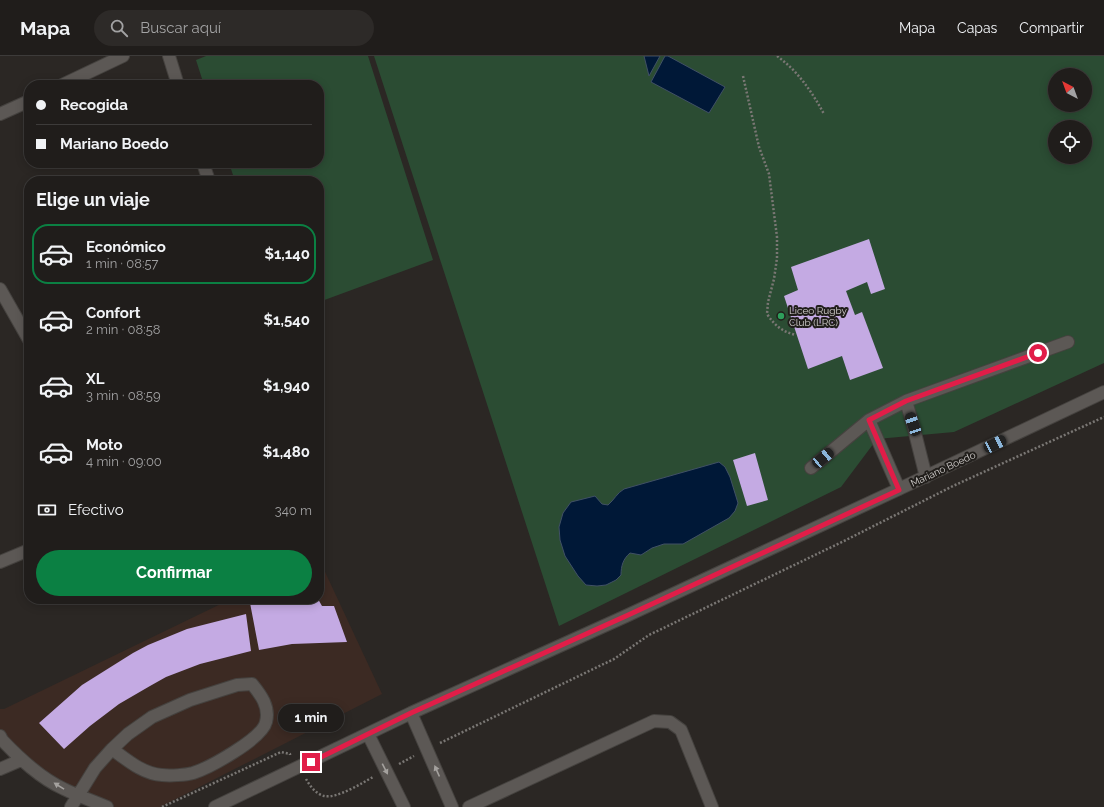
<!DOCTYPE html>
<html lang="es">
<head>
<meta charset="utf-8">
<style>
	body { margin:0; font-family:Raleway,sans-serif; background:#2d2a28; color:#f1f3f6; height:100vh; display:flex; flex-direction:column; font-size:15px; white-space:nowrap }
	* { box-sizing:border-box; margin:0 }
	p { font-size:13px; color:#a2a2a3 }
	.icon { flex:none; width:22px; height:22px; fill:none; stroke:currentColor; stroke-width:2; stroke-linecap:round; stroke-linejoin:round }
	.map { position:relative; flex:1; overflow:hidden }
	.side { position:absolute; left:24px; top:120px; width:300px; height:428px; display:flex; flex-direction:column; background:#201d1b; border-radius:16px; box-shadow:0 2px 10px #0003,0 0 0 1px #3d3b3a }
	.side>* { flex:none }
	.hud { position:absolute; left:24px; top:24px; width:300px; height:88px; border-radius:16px; box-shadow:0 2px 10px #0003,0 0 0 1px #3d3b3a; display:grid; align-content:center; height:88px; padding:0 12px; background:#201d1b }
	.needle { width:26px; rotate:319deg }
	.buttons { position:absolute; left:1048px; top:12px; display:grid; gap:8px }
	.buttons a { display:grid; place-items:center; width:44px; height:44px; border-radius:50%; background:#201d1b; box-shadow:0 2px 10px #0003,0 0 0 1px #3d3b3a; font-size:20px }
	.end { position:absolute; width:18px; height:18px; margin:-9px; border:5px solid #e11d48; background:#fff; box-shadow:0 0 0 2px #fff }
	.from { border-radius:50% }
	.bubble { position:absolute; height:28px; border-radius:14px; background:#201d1b; box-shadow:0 2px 10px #0003,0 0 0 1px #3d3b3a; font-size:13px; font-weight:700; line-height:28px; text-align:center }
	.car { position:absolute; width:12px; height:24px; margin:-12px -6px; border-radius:5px; box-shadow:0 0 3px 1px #0007; background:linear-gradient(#222 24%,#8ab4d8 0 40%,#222 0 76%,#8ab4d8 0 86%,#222 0) }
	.hud b { display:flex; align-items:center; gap:14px; height:38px; font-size:15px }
	.hud b+b { border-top:1px solid #3d3b3a }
	.hud i { width:10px; height:10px; background:#f1f3f6 }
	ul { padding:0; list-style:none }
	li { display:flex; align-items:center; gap:12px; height:60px; margin:0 8px 6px; padding:0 4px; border:2px solid transparent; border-radius:16px }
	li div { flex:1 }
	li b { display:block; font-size:15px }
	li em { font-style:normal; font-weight:700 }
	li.selected { border-color:#0b8043 }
	li>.icon { width:36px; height:36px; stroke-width:1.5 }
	h2 { padding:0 12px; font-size:18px; line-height:48px }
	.pay { display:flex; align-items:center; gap:10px; height:44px; padding:0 12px; font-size:15px }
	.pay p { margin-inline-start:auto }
	.primary-button { display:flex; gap:8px; margin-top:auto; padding:8px 12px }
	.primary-button a { flex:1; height:46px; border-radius:24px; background:#0b8043; color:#fff; font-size:16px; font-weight:700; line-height:46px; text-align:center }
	header { display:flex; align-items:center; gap:24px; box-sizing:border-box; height:56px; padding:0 20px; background:#201d1b; border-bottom:1px solid #3d3b3a }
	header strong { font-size:19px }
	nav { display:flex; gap:22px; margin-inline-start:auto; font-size:14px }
	.search { width:280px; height:36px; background:#2d2a28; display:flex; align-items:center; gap:10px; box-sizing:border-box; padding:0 14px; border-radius:22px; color:#a2a2a3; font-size:15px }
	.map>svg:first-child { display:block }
	.commercial { fill:#3c2a23 }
	.green { fill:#2b4c33; fill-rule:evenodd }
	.water { fill:#001837; stroke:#405065 }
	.building { fill:#c4aae3 }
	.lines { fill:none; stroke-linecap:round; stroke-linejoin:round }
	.minor-casing { stroke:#45423f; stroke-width:14 }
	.path { stroke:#7a7774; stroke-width:2.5; stroke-dasharray:2 2; stroke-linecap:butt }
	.minor { stroke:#5c5855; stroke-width:12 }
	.oneway { fill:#a4a19e }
	.route { stroke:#e11d48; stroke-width:5 }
	.leisure-dot { fill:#2e9e5b; stroke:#211e1b; stroke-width:1.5 }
	.labels { text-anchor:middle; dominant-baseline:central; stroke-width:4; stroke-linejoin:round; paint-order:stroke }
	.poi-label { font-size:10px; fill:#d4d1cf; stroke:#211e1b; text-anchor:start }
	.street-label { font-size:10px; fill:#d4d1cf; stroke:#211e1b }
</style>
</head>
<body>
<header>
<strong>Mapa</strong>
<div class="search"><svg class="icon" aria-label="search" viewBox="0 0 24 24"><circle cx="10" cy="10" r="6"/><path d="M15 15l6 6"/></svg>Buscar aquí</div>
<nav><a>Mapa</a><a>Capas</a><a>Compartir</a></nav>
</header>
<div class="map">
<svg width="1104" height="751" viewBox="0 0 1104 751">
	<rect width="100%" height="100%" fill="#2b2724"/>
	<path class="commercial" d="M319,503L382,638L160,751H107L63,733L0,680V653H4L231,543H319Z"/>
	<path class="green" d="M206,0H368L433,204L319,246V125H235L229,107H319V29H204L196,4Z
		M374,0H1104V307L954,376L877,383L841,431L559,570ZM1055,19H1085V49H1055ZM1055,71H1085V101H1055Z"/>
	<path class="water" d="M644,0H660L649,20Z
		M665,0H668L725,31L709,57L651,26Z
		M719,406L725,411L730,421L738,447L735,455L729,462L683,488H664L652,492L641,499L630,497C623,503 621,510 621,519L616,524L606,529L597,530L586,529L578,520L565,500L560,484L559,471L563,457L571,446L595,440L602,448L608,449C614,444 617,437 624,433Z"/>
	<path class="building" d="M869,183L885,233L871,238L867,226L846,235L855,259L862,256L883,312L850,324L842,300L808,313L784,240L798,234L791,211Z
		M755,397L768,444L747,450L733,404Z
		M257,543H318L322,550H334L347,586L292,588L259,594L250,547Z
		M246,558L251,595L200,608L166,621L150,630L119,648L90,670L64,693L39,667L82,629L133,597L148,589L187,573Z"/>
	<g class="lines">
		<defs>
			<path id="minor" d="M169,0L178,29
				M62,29L123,0
				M0,58L29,45
				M203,107L209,125
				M0,233L29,284
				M906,345L913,369L926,421
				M869,364L899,433
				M811,412L869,364L906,345L1068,286
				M0,506L29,494
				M411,657L452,751
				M368,678L404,751
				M0,680L2,684C20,703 40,722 64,733C78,740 93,745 107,751
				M0,713L21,704
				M71,751L95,712L112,693L128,678L152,661L190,644L237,629L252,628C261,639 270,651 266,666C262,683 209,712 193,717C186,719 170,720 162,719C143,718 127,704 112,693
				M215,751L411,657L626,560L899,433L1104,336
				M469,751L654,665L670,666L681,674L712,751"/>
		</defs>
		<use href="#minor" class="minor-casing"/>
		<path class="path" d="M777,0C798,15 812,36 824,58
			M743,20L759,91L769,118L777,181V202L774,223L768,246L767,258C775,270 783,276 796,279
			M440,687L614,603L649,579L844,485L953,430L1104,361
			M399,708L414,700
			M306,723C310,730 316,738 324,740C337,743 362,727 373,721
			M162,751L281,696L290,698V699"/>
		<use href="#minor" class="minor"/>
	</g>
	<defs><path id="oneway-solid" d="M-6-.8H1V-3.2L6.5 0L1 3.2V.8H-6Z"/></defs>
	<g class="oneway">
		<use href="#oneway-solid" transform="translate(385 713) rotate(63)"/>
		<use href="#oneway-solid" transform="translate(437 715) rotate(-114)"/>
		<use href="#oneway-solid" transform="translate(59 730) rotate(-148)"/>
	</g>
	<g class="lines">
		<path class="route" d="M311,706L411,657L626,560L899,434L869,364L906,345L1038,297"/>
	</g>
	<circle class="leisure-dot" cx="781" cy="260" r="4"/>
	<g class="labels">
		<g class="poi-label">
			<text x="789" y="254">Liceo Rugby<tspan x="789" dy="12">Club (LRC)</tspan></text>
		</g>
		<g class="street-label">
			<text transform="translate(943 413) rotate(-25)">Mariano Boedo</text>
		</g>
	</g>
</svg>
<div class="buttons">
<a><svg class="needle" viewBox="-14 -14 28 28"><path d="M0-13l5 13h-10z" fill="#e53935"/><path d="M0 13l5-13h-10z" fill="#a2a2a3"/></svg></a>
<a><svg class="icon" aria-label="locate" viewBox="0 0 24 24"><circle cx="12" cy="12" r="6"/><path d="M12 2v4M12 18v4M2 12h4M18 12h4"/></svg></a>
</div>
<i class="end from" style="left:1038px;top:297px"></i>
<i class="end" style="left:311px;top:706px"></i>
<div class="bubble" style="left:278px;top:648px;width:66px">1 min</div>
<i class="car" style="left:913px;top:368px;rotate:341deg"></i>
<i class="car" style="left:995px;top:388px;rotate:64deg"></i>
<i class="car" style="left:823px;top:402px;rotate:50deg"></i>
<div class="hud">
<b><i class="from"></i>Recogida</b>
<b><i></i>Mariano Boedo</b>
</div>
<section class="side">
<h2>Elige un viaje</h2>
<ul>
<li class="selected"><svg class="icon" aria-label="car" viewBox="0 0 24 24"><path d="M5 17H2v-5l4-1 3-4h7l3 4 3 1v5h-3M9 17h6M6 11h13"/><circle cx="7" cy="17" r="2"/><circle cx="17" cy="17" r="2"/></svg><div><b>Económico</b><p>1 min · 08:57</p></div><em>$1,140</em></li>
<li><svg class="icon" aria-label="car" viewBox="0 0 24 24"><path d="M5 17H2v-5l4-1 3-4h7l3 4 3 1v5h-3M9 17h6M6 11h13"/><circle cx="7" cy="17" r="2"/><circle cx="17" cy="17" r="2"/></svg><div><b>Confort</b><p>2 min · 08:58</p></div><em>$1,540</em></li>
<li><svg class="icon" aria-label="car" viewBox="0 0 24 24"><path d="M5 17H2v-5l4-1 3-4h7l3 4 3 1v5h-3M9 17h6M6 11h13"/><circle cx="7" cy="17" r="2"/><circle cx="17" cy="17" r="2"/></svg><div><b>XL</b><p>3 min · 08:59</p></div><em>$1,940</em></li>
<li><svg class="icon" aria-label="car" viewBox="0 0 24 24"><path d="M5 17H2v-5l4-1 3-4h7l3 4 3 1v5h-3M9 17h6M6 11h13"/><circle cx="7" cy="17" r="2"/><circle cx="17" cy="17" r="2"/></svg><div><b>Moto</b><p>4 min · 09:00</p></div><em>$1,480</em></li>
</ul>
<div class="pay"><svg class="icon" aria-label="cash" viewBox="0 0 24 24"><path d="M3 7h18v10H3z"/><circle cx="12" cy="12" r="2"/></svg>Efectivo<p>340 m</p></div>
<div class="primary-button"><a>Confirmar</a></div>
</section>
</div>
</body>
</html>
